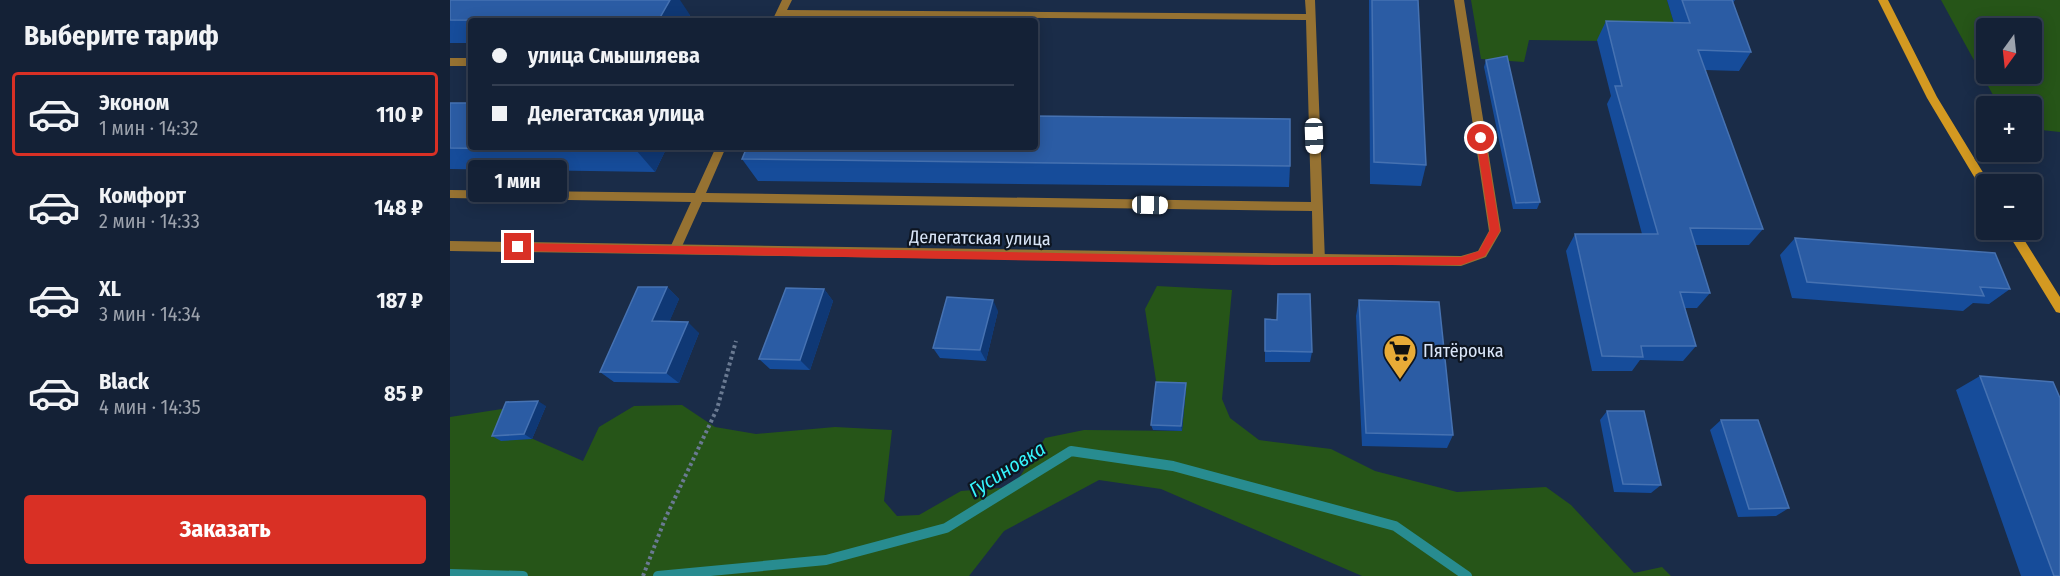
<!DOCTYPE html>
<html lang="ru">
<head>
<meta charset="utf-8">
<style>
	body { margin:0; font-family:"Fira Sans Condensed",sans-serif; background:#212e42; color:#f1f3f6; height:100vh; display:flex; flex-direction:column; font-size:22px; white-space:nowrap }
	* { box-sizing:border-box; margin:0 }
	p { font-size:20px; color:#9da3ad }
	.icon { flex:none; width:33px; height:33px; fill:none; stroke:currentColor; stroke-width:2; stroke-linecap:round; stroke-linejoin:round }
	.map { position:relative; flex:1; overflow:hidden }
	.side { display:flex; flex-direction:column; background:#142136; width:450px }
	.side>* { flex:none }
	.guide { position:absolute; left:18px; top:18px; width:570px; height:132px; border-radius:6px; box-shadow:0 3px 15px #0003,0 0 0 2px #333e51; display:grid; align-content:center; height:132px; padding:0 24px; background:#142136 }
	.needle { width:39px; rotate:195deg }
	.buttons { position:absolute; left:1526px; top:18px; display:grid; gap:12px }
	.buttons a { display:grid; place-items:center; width:66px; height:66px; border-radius:6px; background:#142136; box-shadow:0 3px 15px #0003,0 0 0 2px #333e51; font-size:30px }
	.end { position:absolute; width:27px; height:27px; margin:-14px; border:8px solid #d93025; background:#fff; box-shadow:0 0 0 3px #fff }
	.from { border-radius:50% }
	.bubble { position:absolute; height:42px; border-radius:6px; background:#142136; box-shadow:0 3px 15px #0003,0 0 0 2px #333e51; font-size:20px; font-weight:700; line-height:42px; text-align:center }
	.car { position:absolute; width:18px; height:36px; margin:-18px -9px; border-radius:8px; box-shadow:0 0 4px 2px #0007; background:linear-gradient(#fff 24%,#345 0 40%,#fff 0 76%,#345 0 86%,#fff 0) }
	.guide b { display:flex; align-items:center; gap:21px; height:57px; font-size:22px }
	.guide b+b { border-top:2px solid #333e51 }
	.guide i { width:15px; height:15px; background:#f1f3f6 }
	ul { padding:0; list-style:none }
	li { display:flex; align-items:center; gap:18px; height:84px; margin:0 12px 9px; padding:0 12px; border:3px solid transparent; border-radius:6px }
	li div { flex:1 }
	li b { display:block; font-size:22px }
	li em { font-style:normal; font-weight:700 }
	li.active { border-color:#d93025 }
	li>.icon { width:54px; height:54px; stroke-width:1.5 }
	h2 { padding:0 24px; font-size:27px; line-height:72px }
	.cta { display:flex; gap:12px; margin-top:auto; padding:12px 24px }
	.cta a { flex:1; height:69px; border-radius:6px; background:#d93025; color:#fff; font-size:24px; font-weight:700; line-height:69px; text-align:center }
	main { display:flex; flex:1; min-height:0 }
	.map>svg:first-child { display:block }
	.green { fill:#265518; fill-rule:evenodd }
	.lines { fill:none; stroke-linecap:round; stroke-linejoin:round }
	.stream { stroke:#288c90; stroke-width:10 }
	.path { stroke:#6a7a92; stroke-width:4; stroke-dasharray:3 3; stroke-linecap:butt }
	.lane { fill:#967232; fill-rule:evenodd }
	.street { fill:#967232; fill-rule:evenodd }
	.secondary { fill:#d39921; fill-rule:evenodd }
	.wall { fill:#164c9a }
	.shaded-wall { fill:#0f3875 }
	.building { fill:#2b5ca4; stroke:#4672b2; stroke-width:1.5 }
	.route { fill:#d93025 }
	.labels { text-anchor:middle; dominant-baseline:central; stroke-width:4.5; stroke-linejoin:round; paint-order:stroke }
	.street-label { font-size:18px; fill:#dae6f9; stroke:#0d1521 }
	.poi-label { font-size:18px; fill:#dae6f9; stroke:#0d1521; text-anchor:start }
	.water-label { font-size:20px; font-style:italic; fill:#36f5fd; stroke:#0d1521 }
</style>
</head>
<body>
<main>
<section class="side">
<h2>Выберите тариф</h2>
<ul>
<li class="active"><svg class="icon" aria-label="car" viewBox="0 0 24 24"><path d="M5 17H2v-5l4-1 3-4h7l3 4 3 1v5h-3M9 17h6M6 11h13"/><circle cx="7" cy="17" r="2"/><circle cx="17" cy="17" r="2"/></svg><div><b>Эконом</b><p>1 мин · 14:32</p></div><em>110 ₽</em></li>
<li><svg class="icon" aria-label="car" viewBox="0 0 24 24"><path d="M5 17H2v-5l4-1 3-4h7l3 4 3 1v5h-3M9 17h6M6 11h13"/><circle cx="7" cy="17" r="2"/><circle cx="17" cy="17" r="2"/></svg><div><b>Комфорт</b><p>2 мин · 14:33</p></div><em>148 ₽</em></li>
<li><svg class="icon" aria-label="car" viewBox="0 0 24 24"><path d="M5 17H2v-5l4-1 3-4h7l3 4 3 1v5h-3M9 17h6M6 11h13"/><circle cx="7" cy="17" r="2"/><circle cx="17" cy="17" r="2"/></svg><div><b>XL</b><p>3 мин · 14:34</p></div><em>187 ₽</em></li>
<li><svg class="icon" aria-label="car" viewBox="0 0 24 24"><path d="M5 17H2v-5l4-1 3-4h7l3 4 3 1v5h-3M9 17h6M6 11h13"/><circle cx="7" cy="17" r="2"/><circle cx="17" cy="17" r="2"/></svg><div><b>Black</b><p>4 мин · 14:35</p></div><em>85 ₽</em></li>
</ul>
<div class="cta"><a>Заказать</a></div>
</section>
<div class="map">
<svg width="1610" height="576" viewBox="0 0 1610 576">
	<rect width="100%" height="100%" fill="#1a2c48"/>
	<path class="green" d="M1021,0H1217L1230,42L1079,40L1074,62L1031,59Z
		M1491,0H1610V132L1581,129V106H1549ZM1581,28V74H1536V28Z
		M707,286L782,290L772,399L780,418L809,440L881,449L925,471L1007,492L1096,487L1121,505L1184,573L1212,567L1221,576H912L711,489L649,480L554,531L519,576H0V417L65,407L51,440L83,439L133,461L149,427L184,406L232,405L265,427L306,434L385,427L442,430L434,501L447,516L469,515L511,491L563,487L595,438L634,430L732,431L707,387L695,309Z"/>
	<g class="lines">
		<path class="stream" d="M0,574L73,576
			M208,576L376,560L496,528L621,451L723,466L945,526L1017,576"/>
		<path class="path" d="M193,576L215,519L267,409L286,341"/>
		<path class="lane" d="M332,0H342L337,10L856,14L855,0H865L875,261L873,264H865L863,261L862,211L252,202L229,253H221L219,250L241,202L0,198V190L245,193L266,147H276L256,193L861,202L856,20L334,16L332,21H322Z
			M0,58H21V66H0Z"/>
		<path class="street" d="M1004,0H1014L1051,231L1036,257L1011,266L0,251V241L1011,256L1028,251L1039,231Z"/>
		<path class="secondary" d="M1428,0H1438L1487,97L1540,184H1536V191L1532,190L1477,98Z
			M1556,230H1568L1610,297V313L1606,312Z"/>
	</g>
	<path class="wall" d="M0,0L240,15L237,21H21V43H0Z
		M919,0H968L976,165L971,186L920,184Z
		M1217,0H1285L1283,3L1301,52L1289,71L1255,70L1313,229L1299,245H1245L1260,293L1247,308H1235L1246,346L1233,361L1190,360L1182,371H1142L1116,251L1125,234H1192L1157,104L1161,96L1147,40L1156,21L1224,23Z
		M1036,60L1090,202L1087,209H1063L1034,67Z
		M0,103L21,147H217L205,172L0,169Z
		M292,159L840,166L839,187L308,181Z
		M1345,238L1560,289L1539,304L1523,303L1513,311L1342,298L1330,255Z
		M217,287L229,299L219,322L249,333L229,383L164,382L150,372Z
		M374,289L383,301L360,370L320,369L309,359Z
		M909,300L1003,435L997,448L912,446L906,316Z
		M548,311L536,361L490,358L483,348Z
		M815,319L862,352L860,362H815Z
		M1530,376L1610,576H1571L1506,390Z
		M736,383V388L732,431L703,430L701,425Z
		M96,406L82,439L51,441L42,436Z
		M1157,411L1211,485L1201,493L1164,492L1150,420Z
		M1271,420L1339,508L1326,516L1288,517L1260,430Z"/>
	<path class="shaded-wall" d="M220,0H230L240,15L237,21H208Z
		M187,147H217L205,172L186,150Z
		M217,287L229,299L215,332L202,321Z
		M374,289L383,301L360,370L350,360Z
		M543,300L548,311L536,361L530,350Z
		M238,322L249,333L229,383L216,373Z
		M736,383V388L732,431L731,426Z
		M88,401L96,406L82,439L74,434Z"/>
	<path class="building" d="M0,0H220L208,21L0,20Z
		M922,0H968L976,165L924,162Z
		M1232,0H1282L1301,52L1248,50L1313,229L1240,228L1260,293L1230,292L1246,346H1191L1193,357L1152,356L1125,234H1208L1165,86H1172L1156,21L1240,23Z
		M1057,56L1090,202L1066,203L1036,60Z
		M0,103H21V147H187L186,150L0,148Z
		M585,116L840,119V166L292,159L297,147H585Z
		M1345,238L1545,253L1560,289L1530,287L1534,296L1357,282Z
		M188,287H217L202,321L238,322L216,373L150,372Z
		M336,288L374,289L350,360L309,359Z
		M828,294H860L862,352L815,351V319L827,320Z
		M497,297L543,300L530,350L483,348Z
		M909,300L989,302L1003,435L916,433Z
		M1530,376L1603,382L1610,398V576H1604Z
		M706,382L736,383L731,426L701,425Z
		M88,401L74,434L42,436L56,402Z
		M1157,411H1194L1211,485L1173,484Z
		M1271,420H1308L1339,508L1299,509Z"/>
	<path class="route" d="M1031,135L1035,138L1050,231L1035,256L1011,265H822L68,251L63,247L68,243L822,257H1011L1029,251L1040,230L1026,138Z"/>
	<defs>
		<symbol id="supermarket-pin" viewBox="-11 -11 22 30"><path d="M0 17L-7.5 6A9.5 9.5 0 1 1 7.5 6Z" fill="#e8ab37" stroke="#0d1521"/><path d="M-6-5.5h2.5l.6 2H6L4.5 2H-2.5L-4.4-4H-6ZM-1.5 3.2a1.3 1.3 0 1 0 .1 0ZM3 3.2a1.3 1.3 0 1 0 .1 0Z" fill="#111"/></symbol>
	</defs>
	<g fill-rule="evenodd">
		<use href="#supermarket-pin" x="931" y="332" width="38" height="52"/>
	</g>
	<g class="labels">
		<g class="street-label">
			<text transform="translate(530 238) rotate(1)">Делегатская улица</text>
		</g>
		<g class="poi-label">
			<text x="973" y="351">Пятёрочка</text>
		</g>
		<g class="water-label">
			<text transform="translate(557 469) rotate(-32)">Гусиновка</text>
		</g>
	</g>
</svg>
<div class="buttons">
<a><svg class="needle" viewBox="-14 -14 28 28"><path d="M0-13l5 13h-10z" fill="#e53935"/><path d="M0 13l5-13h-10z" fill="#9da3ad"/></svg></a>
<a>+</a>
<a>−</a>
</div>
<i class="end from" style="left:1031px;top:138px"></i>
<i class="end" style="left:68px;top:247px"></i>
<div class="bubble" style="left:18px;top:160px;width:99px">1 мин</div>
<i class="car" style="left:864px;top:136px;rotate:178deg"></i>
<i class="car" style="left:700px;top:205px;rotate:91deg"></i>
<div class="guide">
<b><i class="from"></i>улица Смышляева</b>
<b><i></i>Делегатская улица</b>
</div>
</div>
</main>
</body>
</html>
